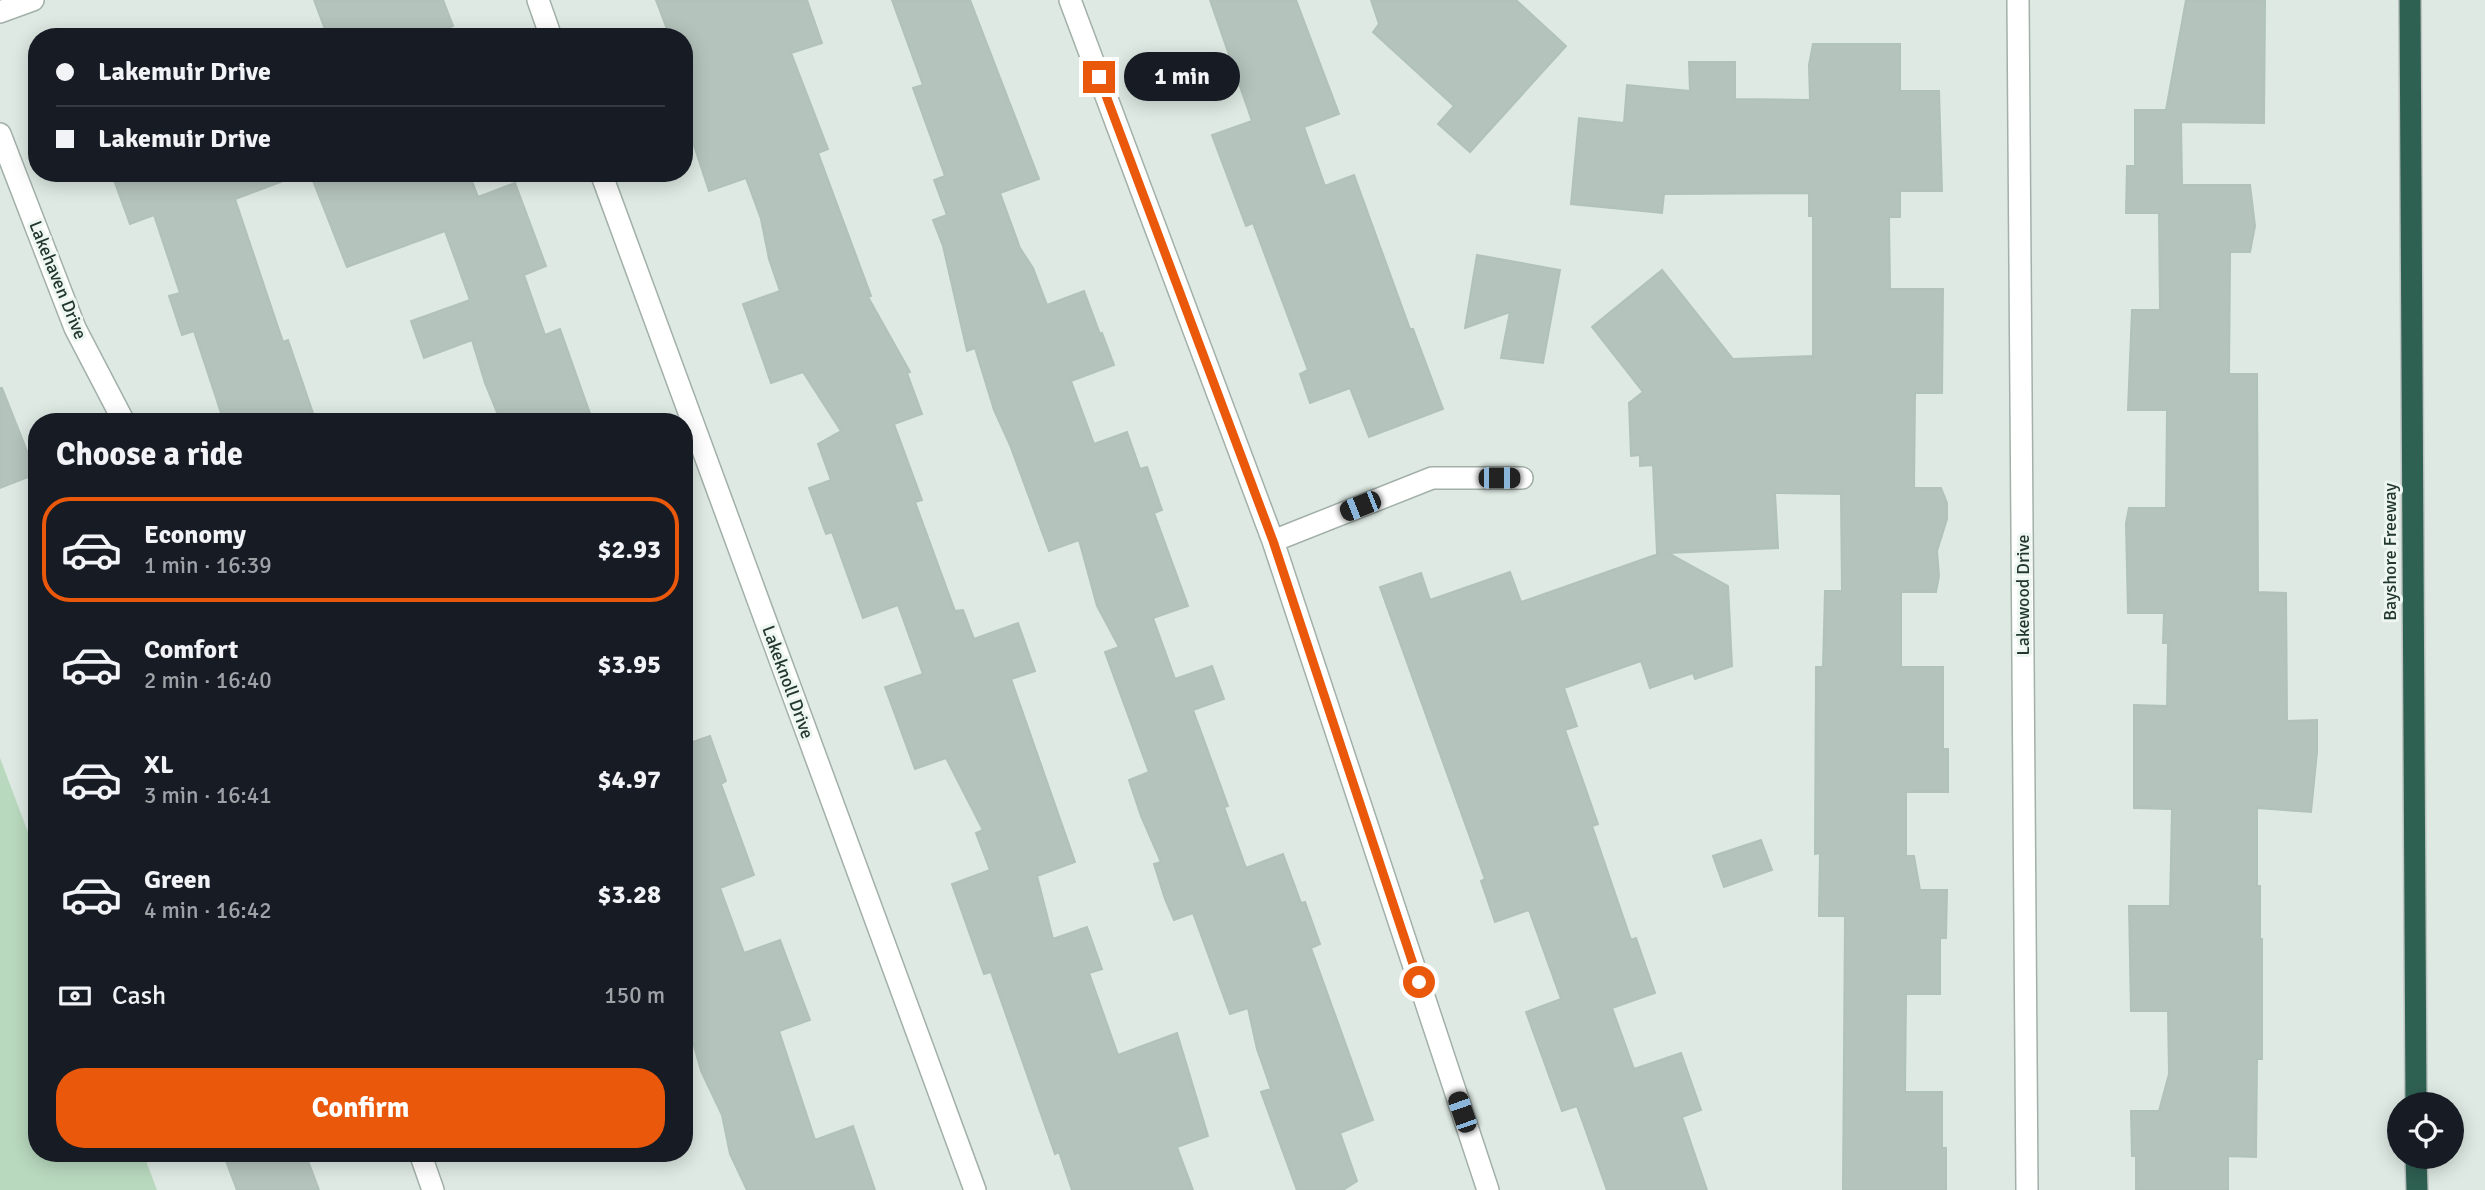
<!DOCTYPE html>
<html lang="en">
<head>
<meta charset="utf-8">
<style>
	body { margin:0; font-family:Signika,sans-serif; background:#20242c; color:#f1f3f6; height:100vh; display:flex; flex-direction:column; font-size:26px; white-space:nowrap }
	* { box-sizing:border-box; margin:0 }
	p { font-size:23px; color:#9ea1a6 }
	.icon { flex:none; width:38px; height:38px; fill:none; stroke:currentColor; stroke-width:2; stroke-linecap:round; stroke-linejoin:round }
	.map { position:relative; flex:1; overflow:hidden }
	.sheet { position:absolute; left:28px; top:413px; width:665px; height:749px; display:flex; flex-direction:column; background:#171b24; border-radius:28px; box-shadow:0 4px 18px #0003 }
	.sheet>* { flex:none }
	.top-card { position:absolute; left:28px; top:28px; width:665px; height:154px; border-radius:28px; box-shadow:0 4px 18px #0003; display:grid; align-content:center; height:154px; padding:0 28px; background:#171b24 }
	.controls { position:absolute; left:2387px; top:1092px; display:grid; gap:14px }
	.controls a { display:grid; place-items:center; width:77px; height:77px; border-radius:50%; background:#171b24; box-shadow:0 4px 18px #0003; font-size:35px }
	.end { position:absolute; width:32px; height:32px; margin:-16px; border:9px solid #ea580c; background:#fff; box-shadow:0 0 0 4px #fff }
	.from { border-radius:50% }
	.bubble { position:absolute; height:49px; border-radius:24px; background:#171b24; box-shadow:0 4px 18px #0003; font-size:23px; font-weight:700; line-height:49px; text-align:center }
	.car { position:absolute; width:21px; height:42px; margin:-21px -10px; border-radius:9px; box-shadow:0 0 5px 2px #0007; background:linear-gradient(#222 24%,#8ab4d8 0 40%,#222 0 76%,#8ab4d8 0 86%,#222 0) }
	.top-card b { display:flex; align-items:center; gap:24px; height:66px; font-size:26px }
	.top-card b+b { border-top:2px solid #363941 }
	.top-card i { width:18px; height:18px; background:#f1f3f6 }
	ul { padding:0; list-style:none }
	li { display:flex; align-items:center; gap:21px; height:105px; margin:0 14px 10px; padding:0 14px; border:4px solid transparent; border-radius:28px }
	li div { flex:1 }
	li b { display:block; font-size:26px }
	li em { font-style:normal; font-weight:700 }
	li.current { border-color:#ea580c }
	li>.icon { width:63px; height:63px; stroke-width:1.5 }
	h2 { padding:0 28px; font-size:32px; line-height:84px }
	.pay { display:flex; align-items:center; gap:18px; height:77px; padding:0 28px; font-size:26px }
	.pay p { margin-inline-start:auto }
	.cta { display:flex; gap:14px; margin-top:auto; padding:14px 28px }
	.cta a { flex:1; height:80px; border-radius:28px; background:#ea580c; color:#fff; font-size:28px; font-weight:700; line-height:80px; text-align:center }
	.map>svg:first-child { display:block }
	.green { fill:#b8d9be }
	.building { fill:#b4c3bc; stroke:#b1c2b9; stroke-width:2 }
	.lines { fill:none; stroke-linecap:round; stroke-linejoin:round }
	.minor-casing { stroke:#a2b0a9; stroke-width:24 }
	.highway-casing { stroke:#bcc3c1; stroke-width:24 }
	.minor { stroke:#fff; stroke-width:21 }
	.highway { stroke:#2f6152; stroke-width:21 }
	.route { stroke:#ea580c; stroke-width:9 }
	.labels { text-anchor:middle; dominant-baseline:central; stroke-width:6; stroke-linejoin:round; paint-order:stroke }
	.street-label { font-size:18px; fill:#21372f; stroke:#eef6f1 }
</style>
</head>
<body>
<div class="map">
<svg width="2485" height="1190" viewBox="0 0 2485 1190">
	<rect width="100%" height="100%" fill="#dee9e3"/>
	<path class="green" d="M0,758L37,856V1153H143L157,1190H0Z"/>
	<path class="building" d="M314,0H443L453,26L425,37H328Z
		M656,0H807L822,43L791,53L828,149L818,153L871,296L868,297L910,372L907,373L922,414L894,424L922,500L915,502L955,611L963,610L974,639L1018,623L1035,671L1011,679L1075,862L1037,876L1053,939L1087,927L1102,969L1089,973L1118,1055L1177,1033L1208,1136L1177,1147L1193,1190H1072L1059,1152L1055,1154L991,972L984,974L952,884L990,870L976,833L983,830L946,758L915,769L885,687L923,674L898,605L863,618L832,532L826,534L809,488L831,480L818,444L841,431L803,372L771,383L743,304L780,291L769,259L761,219L746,178L709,191L684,115V37H670Z
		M892,0H970L1039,179L1000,193L1020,248L1033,268L1047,305L1084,291L1100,334L1102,333L1114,365L1071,381L1094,444L1127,432L1140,469L1147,467L1162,510L1154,513L1188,606L1153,618L1175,679L1212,666L1224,699L1193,710L1228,806L1224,807L1246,868L1283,854L1301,903L1305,902L1320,944L1311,948L1373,1120L1340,1133L1357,1181L1343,1190H1297L1261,1092L1271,1089L1257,1049L1248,1008L1230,1014L1193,913L1174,920L1165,899L1154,864L1161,862L1141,816L1129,780L1149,772L1105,652L1119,647L1097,606L1079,540L1049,551L1010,445L994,410L975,348L967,351L943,246L933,220L947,215L934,180L945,176L913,88L923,85Z
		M1210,0H1296L1339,114L1304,127L1325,186L1354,175L1410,329H1413L1443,409L1369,437L1350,388L1310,403L1300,374L1308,370L1253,223L1246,226L1212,135L1252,121Z
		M1371,0H1516L1566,46L1470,152L1438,124L1454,106L1373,32L1379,24Z
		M2186,0H2265L2264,123L2181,122L2182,185H2250L2255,226L2250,252H2230L2229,374H2257L2258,592L2286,593L2287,721L2317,720V752L2311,812L2257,808V886H2260V939H2262V1059H2257L2256,1157L2228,1156V1190H2136V1156H2132L2131,1111H2159L2169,1074L2168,1011H2131L2129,906H2170L2172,809L2134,808V705L2167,706L2168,643H2163L2164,613H2128L2126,523L2129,508H2166L2167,410H2128L2132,310H2160L2159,213H2126L2127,166H2135V110H2166Z
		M1813,44H1900V91H1939L1942,191H1900V217H1889L1890,289H1943L1942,393H1915L1914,488H1941L1947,503V519L1937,551L1939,576L1936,592H1901V667H1943V749H1948V792H1906V856H1914L1920,890H1947L1946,938H1940V994H1906L1905,1092H1942V1148H1946V1190H1843L1845,916H1819L1820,853L1815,854L1816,667H1823L1825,591H1842L1841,494L1775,493L1778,548L1668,553L1728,586L1732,666L1695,679L1693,673L1650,688L1641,661L1564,688L1577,726L1565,730L1598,824L1592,826L1631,940L1636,938L1655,993L1612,1008L1634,1069L1681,1053L1701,1110L1682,1117L1707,1190H1607L1577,1106L1562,1111L1526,1012L1561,999L1529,910L1495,922L1481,881L1485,879L1380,587L1421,573L1430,600L1510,572L1521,602L1661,553H1657L1653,465L1640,466V455L1631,456L1629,403L1643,392L1592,327L1662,270L1733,359L1813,356V216H1809V193L1664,194L1662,213L1571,204L1579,118L1624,123L1627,85L1690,91L1689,62H1735V99L1810,100L1809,65Z
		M133,173H293L294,177L235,199L283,342L288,340L316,422H224L194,331L182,335L169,296L180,293L154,215L130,224L114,180Z
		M310,173H469L478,197L515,183L546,266L524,275L545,335L560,329L593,422H501L485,383L472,340L424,358L411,321L470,300L445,231L347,267Z
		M1477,255L1560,270L1543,363L1501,358L1510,312L1465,328Z
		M0,388H2L36,474L0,488Z
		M710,736L726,781L721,784L754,875L720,888L744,953L780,940L810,1020L779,1031L815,1140L853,1126L875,1190H747L730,1154L722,1115L701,1071L684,1010V745Z
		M1761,840L1772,870L1724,887L1713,856Z
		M223,1153H305L319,1190H237Z"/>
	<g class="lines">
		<defs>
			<path id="minor" d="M538,0L551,37
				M1070,0L1273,541L1488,1190
				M2018,0L2027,1190
				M0,12L33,0
				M0,134L75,328L124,422
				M601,173L975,1190
				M1273,541L1432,478H1522
				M420,1153L433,1190"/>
			<path id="highway" d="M2410,0L2416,1104
				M2416,1157L2417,1190"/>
		</defs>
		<use href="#minor" class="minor-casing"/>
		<use href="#highway" class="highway-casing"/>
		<use href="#minor" class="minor"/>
		<use href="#highway" class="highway"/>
	</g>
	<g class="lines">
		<path class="route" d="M1099,77L1273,541L1419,982"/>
	</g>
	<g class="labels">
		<g class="street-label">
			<text transform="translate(58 280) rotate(68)">Lakehaven Drive</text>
			<text transform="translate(2390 552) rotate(-90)">Bayshore Freeway</text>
			<text transform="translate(2023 595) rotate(-90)">Lakewood Drive</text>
			<text transform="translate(788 682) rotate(70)">Lakeknoll Drive</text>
		</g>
	</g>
</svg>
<div class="controls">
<a><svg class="icon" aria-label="locate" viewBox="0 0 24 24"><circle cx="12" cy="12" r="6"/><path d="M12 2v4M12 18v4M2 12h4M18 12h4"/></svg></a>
</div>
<i class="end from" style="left:1419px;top:982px"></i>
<i class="end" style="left:1099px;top:77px"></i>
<div class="bubble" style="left:1124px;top:52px;width:116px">1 min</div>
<i class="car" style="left:1499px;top:478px;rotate:90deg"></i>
<i class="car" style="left:1360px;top:506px;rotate:248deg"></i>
<i class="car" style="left:1462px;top:1112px;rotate:341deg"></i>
<div class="top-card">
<b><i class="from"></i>Lakemuir Drive</b>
<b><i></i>Lakemuir Drive</b>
</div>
<section class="sheet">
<h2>Choose a ride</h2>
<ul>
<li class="current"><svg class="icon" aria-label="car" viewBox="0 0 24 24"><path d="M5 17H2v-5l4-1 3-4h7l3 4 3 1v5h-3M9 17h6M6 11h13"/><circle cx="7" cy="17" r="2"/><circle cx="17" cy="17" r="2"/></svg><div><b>Economy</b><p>1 min · 16:39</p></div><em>$2.93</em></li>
<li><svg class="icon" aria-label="car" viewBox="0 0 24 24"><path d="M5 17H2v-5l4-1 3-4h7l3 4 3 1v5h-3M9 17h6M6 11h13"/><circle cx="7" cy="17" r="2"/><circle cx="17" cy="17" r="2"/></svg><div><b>Comfort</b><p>2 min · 16:40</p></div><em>$3.95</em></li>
<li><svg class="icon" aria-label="car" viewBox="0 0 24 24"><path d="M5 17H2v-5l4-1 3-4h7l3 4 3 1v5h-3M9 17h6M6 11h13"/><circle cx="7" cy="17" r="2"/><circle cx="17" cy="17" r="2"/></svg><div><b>XL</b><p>3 min · 16:41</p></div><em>$4.97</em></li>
<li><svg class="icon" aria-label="car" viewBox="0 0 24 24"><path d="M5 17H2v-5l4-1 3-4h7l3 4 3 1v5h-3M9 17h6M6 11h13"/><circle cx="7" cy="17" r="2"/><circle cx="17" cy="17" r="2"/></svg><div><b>Green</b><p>4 min · 16:42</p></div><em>$3.28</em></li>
</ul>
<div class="pay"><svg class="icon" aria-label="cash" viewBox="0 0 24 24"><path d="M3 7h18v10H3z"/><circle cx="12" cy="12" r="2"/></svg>Cash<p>150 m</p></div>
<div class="cta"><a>Confirm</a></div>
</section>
</div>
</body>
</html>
